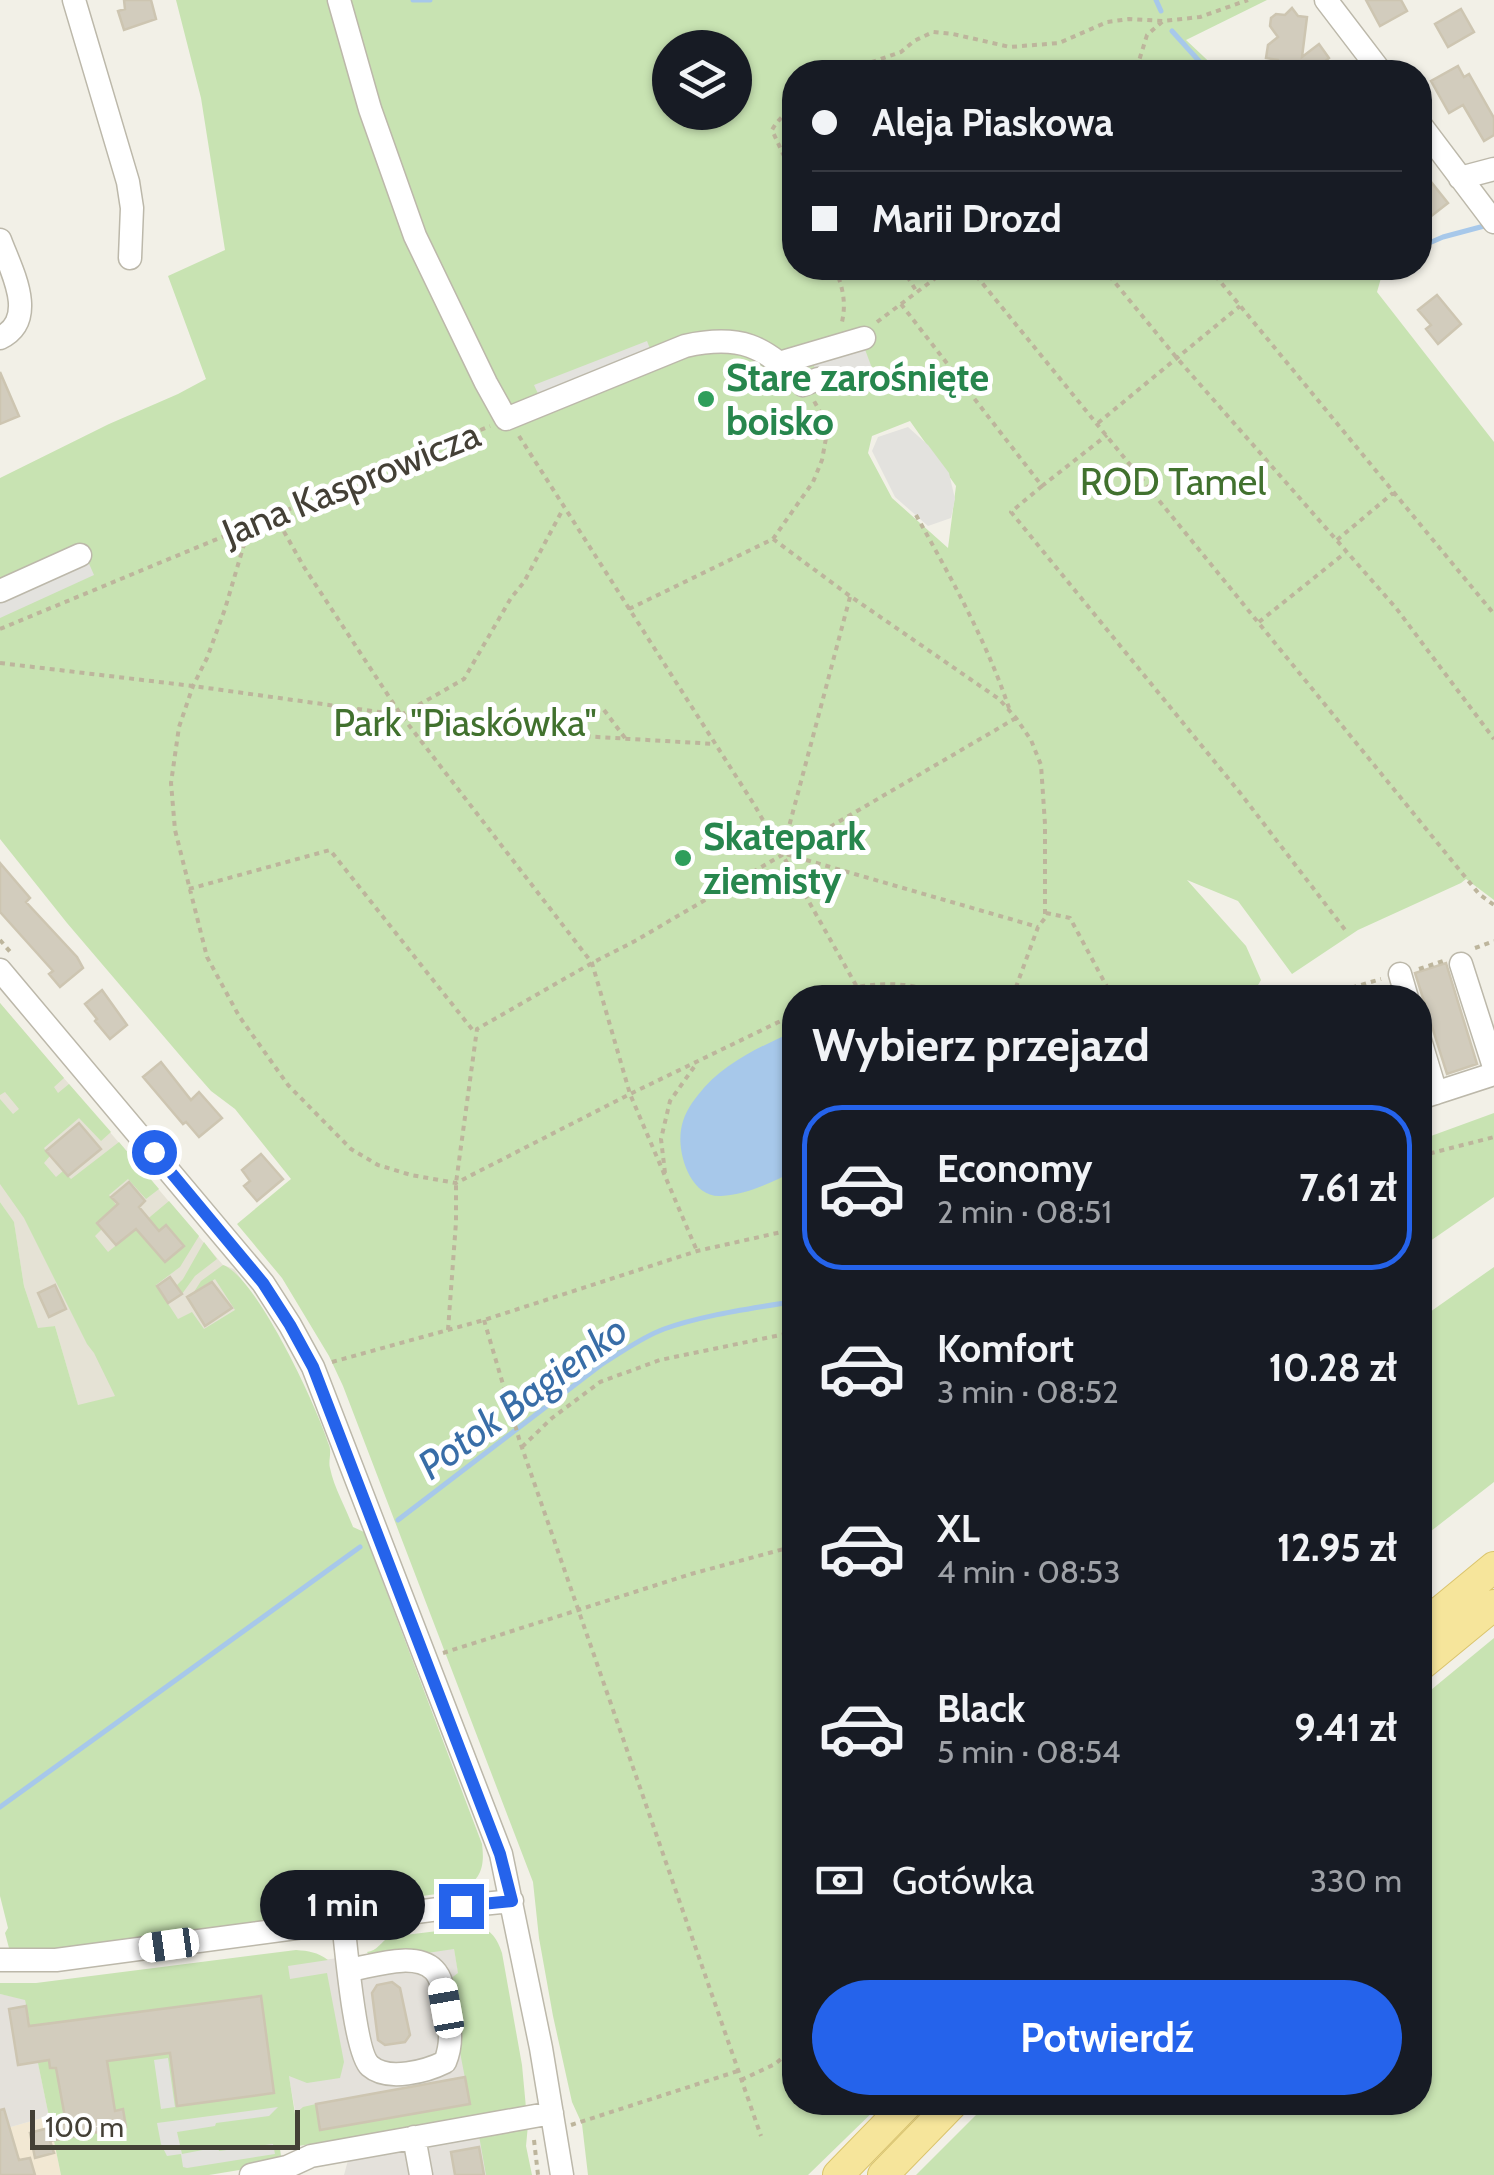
<!DOCTYPE html>
<html lang="pl">
<head>
<meta charset="utf-8">
<style>
	body { margin:0; font-family:Cabin,sans-serif; background:#20242c; color:#f1f3f6; height:100vh; display:flex; flex-direction:column; font-size:38px; white-space:nowrap }
	* { box-sizing:border-box; margin:0 }
	p { font-size:32px; color:#9ea1a6 }
	.icon { flex:none; width:55px; height:55px; fill:none; stroke:currentColor; stroke-width:2; stroke-linecap:round; stroke-linejoin:round }
	.map { position:relative; flex:1; overflow:hidden }
	.side { position:absolute; left:782px; top:985px; width:650px; height:1130px; display:flex; flex-direction:column; background:#171b24; border-radius:40px; box-shadow:0 2px 8px #0004 }
	.side>* { flex:none }
	.top-card { position:absolute; left:782px; top:60px; width:650px; height:220px; border-radius:40px; box-shadow:0 2px 8px #0004; display:grid; align-content:center; height:220px; padding:0 30px; background:#171b24 }
	.buttons { position:absolute; left:652px; top:30px; display:grid; gap:20px }
	.buttons a { display:grid; place-items:center; width:100px; height:100px; border-radius:50%; background:#171b24; box-shadow:0 2px 8px #0004; font-size:50px }
	.scale { position:absolute; left:30px; bottom:25px; width:270px; box-sizing:border-box; padding-left:10px; border:5px solid #444036; border-top:0; font-size:28px; line-height:35px; white-space:nowrap; color:#444036; -webkit-text-stroke:8px #fff; paint-order:stroke }
	.end { position:absolute; width:45px; height:45px; margin:-22px; border:12px solid #2563eb; background:#fff; box-shadow:0 0 0 5px #fff }
	.from { border-radius:50% }
	.bubble { position:absolute; height:70px; border-radius:35px; background:#171b24; box-shadow:0 2px 8px #0004; font-size:32px; font-weight:800; line-height:70px; text-align:center }
	.car { position:absolute; width:30px; height:60px; margin:-30px -15px; border-radius:12px; box-shadow:0 0 8px 2px #0007; background:linear-gradient(#fff 24%,#345 0 40%,#fff 0 76%,#345 0 86%,#fff 0) }
	.top-card b { display:flex; align-items:center; gap:35px; height:95px; font-size:38px }
	.top-card b+b { border-top:2px solid #363941 }
	.top-card i { width:25px; height:25px; background:#f1f3f6 }
	ul { padding:0; list-style:none }
	li { display:flex; align-items:center; gap:30px; height:165px; margin:0 20px 15px; padding:0 10px; border:5px solid transparent; border-radius:40px }
	li div { flex:1 }
	li b { display:block; font-size:38px }
	li em { font-style:normal; font-weight:800 }
	li.on { border-color:#2563eb }
	li>.icon { width:90px; height:90px; stroke-width:1.5 }
	h2 { padding:0 30px; font-size:45px; line-height:120px }
	.pay { display:flex; align-items:center; gap:25px; height:110px; padding:0 30px; font-size:38px }
	.pay p { margin-inline-start:auto }
	.primary-button { display:flex; gap:20px; margin-top:auto; padding:20px 30px }
	.primary-button a { flex:1; height:115px; border-radius:60px; background:#2563eb; color:#fff; font-size:40px; font-weight:800; line-height:115px; text-align:center }
	.map>svg:first-child { display:block }
	.residential { fill:#e5e2d5 }
	.commercial { fill:#f2e8d3 }
	.industrial { fill:#e4e1db }
	.green { fill:#c8e3b2; fill-rule:evenodd }
	.parking { fill:#e3e2de }
	.water { fill:#a7c8ea }
	.lines { fill:none; stroke-linecap:round; stroke-linejoin:round }
	.stream { stroke:#a7c8ea; stroke-width:5 }
	.building { fill:#d2ccbd; stroke:#cdc5b1; stroke-width:2.5 }
	.minor-casing { stroke:#bcb8aa; stroke-width:25 }
	.major-casing { stroke:#dac46d; stroke-width:32 }
	.path { stroke:#bdb59c; stroke-width:4; stroke-dasharray:5 5; stroke-linecap:butt }
	.minor { stroke:#fff; stroke-width:22 }
	.major { stroke:#f6e59b; stroke-width:30 }
	.route { stroke:#2563eb; stroke-width:12 }
	.leisure-dot { fill:#2e9e5b; stroke:#fff; stroke-width:4 }
	.labels { text-anchor:middle; dominant-baseline:central; stroke-width:10; stroke-linejoin:round; paint-order:stroke }
	.leisure-label { font-size:38px; font-weight:bold; fill:#27864d; stroke:#fff; text-anchor:start }
	.park-label { font-size:38px; fill:#41712e; stroke:#fff }
	.street-label { font-size:38px; fill:#444036; stroke:#fff }
	.water-label { font-size:40px; font-style:italic; fill:#386da7; stroke:#fff }
</style>
</head>
<body>
<div class="map">
<svg width="1494" height="2175" viewBox="0 0 1494 2175">
	<rect width="100%" height="100%" fill="#f2f0e7"/>
	<path class="residential" d="M0,1003L223,1265L234,1269L260,1305L116,1396L78,1406L55,1326L38,1329L24,1286L14,1223L0,1202Z"/>
	<path class="commercial" d="M49,2116L61,2175H0V2130Z"/>
	<path class="industrial" d="M453,1943L484,2116L330,2144L296,2116L269,1967Z
		M0,1994L25,1999L49,2116L0,2130Z
		M486,2128L495,2175H344L350,2153Z"/>
	<path class="green" d="M176,0H1267L1186,40L1220,72H795V268H1381L1383,271L1377,292L1494,442V900L1466,879L1461,883L1358,930L1292,974L1238,901L1187,880L1246,946L1261,980L1251,997L795,998V2102L882,2103L808,2175H588L582,2124L572,2102L553,2016L539,1938L533,1882L343,1386L329,1356L282,1278L237,1224L291,1179L235,1109L211,1091L189,1066L67,923L0,839V478L109,424L178,394L206,379L168,276L225,250L201,98ZM670,48H735V112H670ZM910,421L956,486L948,548L892,498L868,453L872,436Z
		M0,1003L64,1078L54,1087L58,1093L69,1084L111,1132L101,1141L79,1118L44,1148L50,1156L44,1163L56,1177L63,1171L71,1179L119,1142L159,1189L146,1199L128,1179L109,1195L117,1206L97,1223L102,1229L95,1236L108,1252L169,1201L199,1236L180,1267L156,1285L178,1319L192,1312L204,1329L235,1310L215,1279L196,1291L202,1302L190,1298L201,1281L223,1265C257,1277 318,1409 329,1445C332,1453 328,1461 330,1468C334,1488 346,1508 353,1527L364,1532L482,1844C485,1867 481,1881 459,1891L363,1904C342,1902 334,1892 326,1874L305,1878C305,1898 297,1910 281,1920L99,1946L14,1952L9,1948L5,1933L8,1928L0,1896V1202L14,1222L24,1286L38,1328L55,1326L78,1405L115,1396L94,1353L87,1344L24,1218L0,1184V1099L13,1114L19,1109L5,1092L0,1095Z
		M1494,1113V1197L1420,1248V1162L1426,1160L1431,1136Z
		M204,1242L217,1259L195,1276L182,1294L176,1286L183,1279Z
		M1494,1267V1482L1426,1535L1420,1528V1319Z
		M1494,1638V2175H916L988,2103L1420,2102V1699Z
		M478,1926C492,1931 497,1938 502,1953L522,2065L526,2108L330,2144L317,2143L280,2149L282,2163L209,2175H61L25,2000L0,1994V1983H36L296,1950C309,1951 317,1952 328,1960L288,1966L290,1979L327,1973L344,2062L340,2078L307,2083L289,2076L295,2114L303,2107L316,2104L321,2130L470,2104L448,1990L450,1979L458,1973L454,1949L373,1961L367,1952C377,1951 381,1942 389,1937Z
		M528,2125L526,2146L532,2175H486L478,2130Z"/>
	<path class="parking" d="M647,341L652,354L540,398L534,385Z
		M863,344L876,379L851,388L835,391L821,389L812,359Z
		M908,427L928,445L949,473L955,499L951,518L928,526L895,497L872,451L878,437Z
		M87,559L94,575L0,618V598Z
		M168,2058L175,2107L161,2109L154,2060Z
		M278,2107L269,2116L216,2123L215,2126L177,2132L182,2154L218,2147L219,2151L273,2144L275,2154L187,2168L183,2167L181,2154L167,2156L161,2144L157,2123Z"/>
	<path class="water" d="M795,1031V1171C772,1182 747,1195 721,1196C691,1198 677,1154 681,1130C683,1117 689,1106 698,1095C722,1064 759,1047 795,1031Z"/>
	<g class="lines">
		<path class="stream" d="M413,0H430
			M1156,0L1161,11
			M1172,31L1209,72
			M1420,247L1443,237L1488,225
			M398,1520L602,1364C622,1352 642,1337 664,1329C706,1314 752,1309 795,1301
			M0,1807L360,1547"/>
	</g>
	<path class="building" d="M124,0H151L156,19L124,30L118,11L125,9Z
		M1366,0H1401L1407,11L1380,26Z
		M1292,8L1298,16L1307,17L1302,57L1319,44L1329,58L1316,69L1314,67L1307,72H1283L1286,70L1278,60L1266,58L1268,45L1278,37L1270,26L1271,18L1276,14L1285,15Z
		M1461,9L1474,32L1448,47L1435,24Z
		M1458,66L1464,77L1469,74L1494,118V135L1484,141L1463,105L1449,113L1431,81Z
		M1420,168L1448,203L1430,217L1420,205Z
		M1437,295L1461,324L1438,344L1426,329L1431,325L1418,310Z
		M0,372L19,416L0,424Z
		M0,863L30,898L26,902L77,957L83,968L60,987L49,974L53,971L0,912Z
		M1446,963L1477,1064L1447,1074L1415,973Z
		M102,990L127,1025L110,1039L95,1021L97,1019L85,1004Z
		M161,1062L191,1100L199,1092L222,1118L199,1137L186,1122L183,1124L143,1077Z
		M79,1123L101,1149L68,1176L46,1151Z
		M261,1154L283,1179L257,1201L244,1186L250,1181L242,1170Z
		M129,1182L145,1201L139,1207L159,1231L166,1225L184,1246L165,1262L136,1229L116,1245L97,1223L118,1204L111,1197Z
		M170,1277L182,1294L168,1303L157,1286Z
		M212,1282L232,1308L205,1326L187,1297Z
		M55,1285L66,1309L49,1317L38,1293Z
		M392,1982L400,1988L410,2035L405,2042L385,2045L378,2040L372,1993L377,1985Z
		M261,1996L274,2093L177,2106L170,2053L107,2061L115,2111L123,2109L126,2127L50,2141L54,2153L35,2158L30,2133L66,2123L56,2068H50L49,2060L18,2065L9,2009L26,2006L29,2026Z
		M465,2077L470,2104L320,2130L316,2104Z
		M4,2109L19,2160L30,2158L35,2175H0V2110Z
		M479,2147L484,2175H455L451,2152Z"/>
	<g class="lines">
		<defs>
			<path id="minor" d="M74,0L128,182L132,208L130,258
				M339,0L370,109L415,236L486,383L506,419L685,346C739,334 765,345 803,385L818,379
				M1326,0L1381,72
				M1420,124L1494,222
				M1460,178L1494,169
				M0,240C11,270 39,319 0,338
				M779,363L864,338
				M0,591L80,555
				M1461,964L1494,1067
				M0,970L263,1283L290,1325L313,1367L501,1854L541,2048L562,2175
				M1400,974L1407,998
				M1420,1040L1436,1093
				M1420,1098L1494,1074
				M343,1921C346,1947 355,2053 370,2066C388,2082 427,2071 445,2062C453,2043 450,2027 446,2007C444,1995 443,1979 434,1970C415,1951 373,1966 349,1970
				M0,1960H56L461,1906L512,1901
				M414,2137L421,2175
				M251,2175L287,2167L311,2156L552,2113"/>
			<path id="major" d="M1420,1628L1494,1567
				M1420,1666L1494,1605
				M838,2175L909,2102
				M883,2175L954,2102"/>
		</defs>
		<use href="#minor" class="minor-casing"/>
		<use href="#major" class="major-casing"/>
		<path class="path" d="M843,72L901,52L914,41L933,32L953,34L1010,47L1059,43L1107,22L1129,19L1163,21L1200,17L1248,0
			M1126,72L1138,64L1147,35L1163,21
			M795,103C787,113 778,119 772,130L795,180
			M835,268C843,288 847,304 841,326
			M902,268L917,292
			M970,268L1466,878L1479,894L1494,905
			M1103,268L1176,357L1396,608L1494,739
			M1209,268L1494,614
			M901,304L1042,486L1107,435
			M877,322L949,268
			M1098,423L1240,306
			M519,436L755,806L857,987C880,983 921,981 940,998
			M1042,486L1011,512L1241,794L1346,931
			M274,514L304,567L401,715L592,963L630,1094L697,1251
			M916,515C951,578 986,640 1009,708
			M250,524L225,609L207,658L193,686L179,727L171,783L175,830L207,957L239,1016L288,1085L351,1149L378,1165L411,1175L456,1183L630,1094L795,1014
			M773,539L850,596L999,699L1016,718L1031,740L1041,765L1045,824V918L1038,927L1012,998
			M1337,540L1393,493
			M850,597L782,853L1038,927
			M629,609L773,539L813,482L822,460L826,438L823,417L814,401
			M1259,622L1345,553
			M0,629L490,426
			M0,663L193,686L401,715L581,736L715,744
			M604,710L625,738
			M401,715L464,679L511,598L524,582L563,509
			M189,889L330,850L475,1033
			M1046,913L1070,918L1113,998
			M0,940L12,954
			M1475,948L1494,941
			M1419,969L1443,961
			M1249,997L1253,998
			M833,998L857,987
			M1283,998L1320,997L1381,979
			M1420,1156L1494,1137
			M665,1173L661,1139L670,1101L694,1067
			M484,1320L520,1442L761,2136
			M448,1330L456,1222V1183L477,1029L592,963L635,941L1016,718
			M332,1362L484,1320L697,1251L795,1229
			M522,1447L552,1418L600,1382L660,1360L795,1332
			M443,1653L691,1574L795,1546
			M741,2080L775,2064L794,2048L793,2026L795,2023
			M571,2125L738,2071
			M534,2140L538,2175"/>
		<use href="#minor" class="minor"/>
		<use href="#major" class="major"/>
	</g>
	<g class="lines">
		<path class="route" d="M154,1152L263,1283L290,1325L313,1367L500,1854L512,1901L461,1906"/>
	</g>
	<g class="leisure-dot">
		<circle cx="706" cy="399" r="10"/>
		<circle cx="683" cy="858" r="10"/>
	</g>
	<g class="labels">
		<g class="leisure-label">
			<text x="726" y="377">Stare zarośnięte<tspan x="726" dy="44">boisko</tspan></text>
			<text x="703" y="836">Skatepark<tspan x="703" dy="44">ziemisty</tspan></text>
		</g>
		<g class="park-label">
			<text x="1173" y="481">ROD Tamel</text>
			<text x="465" y="722">Park "Piaskówka"</text>
		</g>
		<g class="street-label">
			<text transform="translate(351 483) rotate(-22)">Jana Kasprowicza</text>
		</g>
		<g class="water-label">
			<text transform="translate(522 1397) rotate(-36)">Potok Bagienko</text>
		</g>
	</g>
</svg>
<div class="buttons">
<a><svg class="icon" aria-label="layers" viewBox="0 0 24 24"><path d="M12 4l9 5-9 5-9-5zM3 14l9 5 9-5"/></svg></a>
</div>
<div class="scale">100 m</div>
<i class="end from" style="left:154px;top:1152px"></i>
<i class="end" style="left:461px;top:1906px"></i>
<div class="bubble" style="left:260px;top:1870px;width:165px">1 min</div>
<i class="car" style="left:169px;top:1945px;rotate:262deg"></i>
<i class="car" style="left:446px;top:2008px;rotate:350deg"></i>
<div class="top-card">
<b><i class="from"></i>Aleja Piaskowa</b>
<b><i></i>Marii Drozd</b>
</div>
<section class="side">
<h2>Wybierz przejazd</h2>
<ul>
<li class="on"><svg class="icon" aria-label="car" viewBox="0 0 24 24"><path d="M5 17H2v-5l4-1 3-4h7l3 4 3 1v5h-3M9 17h6M6 11h13"/><circle cx="7" cy="17" r="2"/><circle cx="17" cy="17" r="2"/></svg><div><b>Economy</b><p>2 min · 08:51</p></div><em>7.61 zł</em></li>
<li><svg class="icon" aria-label="car" viewBox="0 0 24 24"><path d="M5 17H2v-5l4-1 3-4h7l3 4 3 1v5h-3M9 17h6M6 11h13"/><circle cx="7" cy="17" r="2"/><circle cx="17" cy="17" r="2"/></svg><div><b>Komfort</b><p>3 min · 08:52</p></div><em>10.28 zł</em></li>
<li><svg class="icon" aria-label="car" viewBox="0 0 24 24"><path d="M5 17H2v-5l4-1 3-4h7l3 4 3 1v5h-3M9 17h6M6 11h13"/><circle cx="7" cy="17" r="2"/><circle cx="17" cy="17" r="2"/></svg><div><b>XL</b><p>4 min · 08:53</p></div><em>12.95 zł</em></li>
<li><svg class="icon" aria-label="car" viewBox="0 0 24 24"><path d="M5 17H2v-5l4-1 3-4h7l3 4 3 1v5h-3M9 17h6M6 11h13"/><circle cx="7" cy="17" r="2"/><circle cx="17" cy="17" r="2"/></svg><div><b>Black</b><p>5 min · 08:54</p></div><em>9.41 zł</em></li>
</ul>
<div class="pay"><svg class="icon" aria-label="cash" viewBox="0 0 24 24"><path d="M3 7h18v10H3z"/><circle cx="12" cy="12" r="2"/></svg>Gotówka<p>330 m</p></div>
<div class="primary-button"><a>Potwierdź</a></div>
</section>
</div>
</body>
</html>
